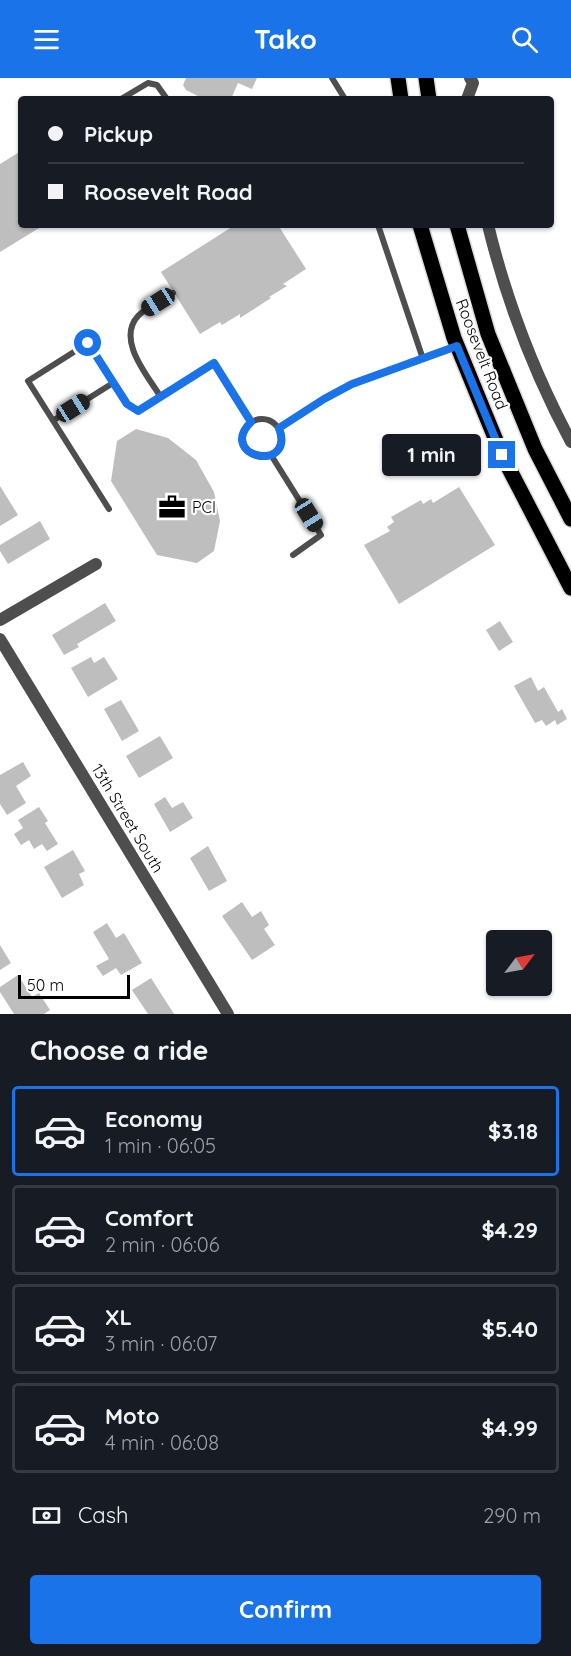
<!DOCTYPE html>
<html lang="en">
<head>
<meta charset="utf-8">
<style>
	body { margin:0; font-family:Quicksand,sans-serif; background:#20242c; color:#f1f3f6; height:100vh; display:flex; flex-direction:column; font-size:22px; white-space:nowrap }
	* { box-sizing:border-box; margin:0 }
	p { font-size:20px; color:#9ea1a6 }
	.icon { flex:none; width:33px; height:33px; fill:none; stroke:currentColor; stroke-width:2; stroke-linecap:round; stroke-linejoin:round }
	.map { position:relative; height:936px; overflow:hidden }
	.sheet { display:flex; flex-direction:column; background:#171b24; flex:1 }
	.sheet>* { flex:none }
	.hud { position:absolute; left:18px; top:18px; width:536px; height:132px; border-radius:6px; box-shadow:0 2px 4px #0004; display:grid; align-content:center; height:132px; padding:0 30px; background:#171b24 }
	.needle { width:39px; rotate:58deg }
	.tools { position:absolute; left:486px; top:852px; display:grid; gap:12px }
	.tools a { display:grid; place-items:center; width:66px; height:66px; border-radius:6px; background:#171b24; box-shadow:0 2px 4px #0004; font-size:30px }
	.scale { position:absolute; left:18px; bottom:15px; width:112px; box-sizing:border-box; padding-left:6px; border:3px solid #000; border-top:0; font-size:16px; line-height:21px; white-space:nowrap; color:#000; -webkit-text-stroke:4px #fff; paint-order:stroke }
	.end { position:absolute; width:27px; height:27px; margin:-14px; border:8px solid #1a73e8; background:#fff; box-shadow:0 0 0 3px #fff }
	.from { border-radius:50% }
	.bubble { position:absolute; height:42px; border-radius:6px; background:#171b24; box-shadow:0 2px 4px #0004; font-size:20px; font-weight:700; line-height:42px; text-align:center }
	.car { position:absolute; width:18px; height:36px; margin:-18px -9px; border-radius:8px; box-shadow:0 0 4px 2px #0007; background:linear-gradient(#222 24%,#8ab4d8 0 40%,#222 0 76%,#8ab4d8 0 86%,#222 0) }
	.hud b { display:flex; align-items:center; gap:21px; height:57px; font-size:22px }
	.hud b+b { border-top:2px solid #363941 }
	.hud i { width:15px; height:15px; background:#f1f3f6 }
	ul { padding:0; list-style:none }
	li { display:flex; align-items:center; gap:18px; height:90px; margin:0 12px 9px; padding:0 18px; border:3px solid #363941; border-radius:6px }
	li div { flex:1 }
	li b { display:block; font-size:22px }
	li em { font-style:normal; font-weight:700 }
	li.current { border-color:#1a73e8 }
	li>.icon { width:54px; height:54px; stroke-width:1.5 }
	h2 { padding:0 30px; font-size:27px; line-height:72px }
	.pay { display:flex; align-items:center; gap:15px; height:66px; padding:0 30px; font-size:22px }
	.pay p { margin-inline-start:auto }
	.action { display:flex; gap:12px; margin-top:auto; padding:12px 30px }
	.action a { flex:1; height:69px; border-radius:6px; background:#1a73e8; color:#fff; font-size:24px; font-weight:700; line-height:69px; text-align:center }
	header { display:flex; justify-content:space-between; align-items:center; height:78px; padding:0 30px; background:#1a73e8; color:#fff; font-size:27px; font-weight:700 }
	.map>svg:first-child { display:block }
	.building { fill:#bebebe }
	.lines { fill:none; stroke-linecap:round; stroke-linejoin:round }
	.primary-casing { stroke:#dbdbdb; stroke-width:18 }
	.lane { stroke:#4e4e4e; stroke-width:6 }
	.street { stroke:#4e4e4e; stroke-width:12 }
	.primary { stroke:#000; stroke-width:15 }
	.route { stroke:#1a73e8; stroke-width:8 }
	.labels { text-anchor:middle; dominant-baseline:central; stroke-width:4.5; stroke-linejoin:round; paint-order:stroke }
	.street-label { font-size:16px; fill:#000; stroke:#fff }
	.poi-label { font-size:16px; fill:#000; stroke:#fff; text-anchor:start }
</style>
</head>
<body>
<header><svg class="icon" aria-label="menu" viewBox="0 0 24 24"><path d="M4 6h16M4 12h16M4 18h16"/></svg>Tako<svg class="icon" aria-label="search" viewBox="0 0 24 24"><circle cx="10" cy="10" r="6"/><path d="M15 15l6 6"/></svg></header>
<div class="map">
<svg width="571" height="936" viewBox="0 0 571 936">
	<rect width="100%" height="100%" fill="#fff"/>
	<path class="building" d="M186,0H257L252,11L238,5L231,21H222L216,18L212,21H204L186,12L183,7Z
		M21,73V147H44L0,174V86Z
		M235,147H278L306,191L283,206L287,208L269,219L271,220L240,240V236L222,247L220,244L200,256L161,194Z
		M136,351L168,360L196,382L214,414L220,443L214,473L197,485L157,477L111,403L117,363Z
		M0,408L18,437L0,448Z
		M459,409L495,467L399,526L364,467L390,453L387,449L394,444L391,439L421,422L423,426L431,421L433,425Z
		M40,443L50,461L8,486L0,473V467Z
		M105,525L116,543L77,566L79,569L64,577L52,557Z
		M500,543L513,564L499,573L486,552Z
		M91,579L94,585L104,579L118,601L88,619L71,590Z
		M531,599L538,613L544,609L558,634L562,631L567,641L557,647L555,642L546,648L542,642L535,645L514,608Z
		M121,622L139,653L122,663L104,631Z
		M160,658L173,680L139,700L126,678Z
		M23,684L31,698L16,708L26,725L7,737L0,726V697Z
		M165,719L172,730L183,724L193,740L170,754L154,726Z
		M39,729L48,743L45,745L58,766L47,773L42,766L34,771L29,762L21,767L14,756L23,750L18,742Z
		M208,768L227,803L209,813L190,780Z
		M73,772L85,793L79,796L84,807L62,820L44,789Z
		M242,824L252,839L261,833L269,847L264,851L275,867L252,882L222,838Z
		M107,845L116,860L124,855L142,885L121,897L116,890L103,898L96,888L109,881L93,854Z
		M0,867L11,885L0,892Z
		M18,897L32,919L39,915L50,932L44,936H14L0,914V909Z
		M151,900L174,936H148L132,912Z"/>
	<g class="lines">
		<defs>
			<path id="primary" d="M398,0L401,21
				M426,0L429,21
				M420,147L454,260L502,377L571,510
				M457,147L488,256L535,371L571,441"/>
		</defs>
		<use href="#primary" class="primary-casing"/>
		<path class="lane" d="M332,0L345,21
			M121,21L148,5L157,7L167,21
			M378,147L423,281
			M113,305L127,326L138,333L214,285L251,344
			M160,318C148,298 116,262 138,238C147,228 162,222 173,215
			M243 360a19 19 0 1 1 38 0a19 19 0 1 1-38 0Z
			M54,342L113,305L88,265L28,303L109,431
			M279,350L324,321L352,306L457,268
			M271,377L321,457L293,477"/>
		<path class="street" d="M467,21L473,5L470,0
			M488,147C506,221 535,297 571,364
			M0,542L96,486
			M0,561L228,936"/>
		<use href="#primary" class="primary"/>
	</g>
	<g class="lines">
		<path class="route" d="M88,265L127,326L138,333L214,285L251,344C216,379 296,396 279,350L324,321L352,306L457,268L502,377"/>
	</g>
	<defs>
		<symbol id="office-bare" viewBox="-9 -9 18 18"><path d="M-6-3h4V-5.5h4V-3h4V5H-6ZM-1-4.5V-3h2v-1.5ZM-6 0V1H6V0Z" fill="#000" stroke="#fff" stroke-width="2.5" paint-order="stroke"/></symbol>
	</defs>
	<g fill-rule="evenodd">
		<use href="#office-bare" x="153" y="410" width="38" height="38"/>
	</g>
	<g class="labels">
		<g class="street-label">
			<text transform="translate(482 276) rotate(69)">Roosevelt Road</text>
			<text transform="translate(128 740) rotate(59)">13th Street South</text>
		</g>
		<g class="poi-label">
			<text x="192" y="429">PCI</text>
		</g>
	</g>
</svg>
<div class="tools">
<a><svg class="needle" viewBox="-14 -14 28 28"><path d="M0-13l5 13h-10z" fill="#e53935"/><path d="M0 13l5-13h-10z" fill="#9ea1a6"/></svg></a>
</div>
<div class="scale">50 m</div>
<i class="end from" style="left:88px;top:265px"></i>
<i class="end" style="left:502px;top:377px"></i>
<div class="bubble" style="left:382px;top:356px;width:99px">1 min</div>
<i class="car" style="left:158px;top:224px;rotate:238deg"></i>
<i class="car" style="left:73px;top:330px;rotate:58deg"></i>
<i class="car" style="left:309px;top:437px;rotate:148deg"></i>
<div class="hud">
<b><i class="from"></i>Pickup</b>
<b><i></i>Roosevelt Road</b>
</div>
</div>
<section class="sheet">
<h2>Choose a ride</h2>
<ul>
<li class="current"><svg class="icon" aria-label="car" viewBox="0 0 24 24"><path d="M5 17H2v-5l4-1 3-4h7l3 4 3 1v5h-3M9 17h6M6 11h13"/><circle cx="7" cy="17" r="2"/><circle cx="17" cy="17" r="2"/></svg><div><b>Economy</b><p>1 min · 06:05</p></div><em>$3.18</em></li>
<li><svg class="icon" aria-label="car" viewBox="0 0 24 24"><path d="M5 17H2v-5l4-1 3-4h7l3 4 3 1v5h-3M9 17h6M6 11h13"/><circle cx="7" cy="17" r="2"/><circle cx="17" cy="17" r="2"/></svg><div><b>Comfort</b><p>2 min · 06:06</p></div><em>$4.29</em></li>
<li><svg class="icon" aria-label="car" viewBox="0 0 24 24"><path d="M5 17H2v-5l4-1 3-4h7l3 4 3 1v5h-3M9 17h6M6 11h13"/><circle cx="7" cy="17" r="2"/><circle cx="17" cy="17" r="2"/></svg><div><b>XL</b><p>3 min · 06:07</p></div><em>$5.40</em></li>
<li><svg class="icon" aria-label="car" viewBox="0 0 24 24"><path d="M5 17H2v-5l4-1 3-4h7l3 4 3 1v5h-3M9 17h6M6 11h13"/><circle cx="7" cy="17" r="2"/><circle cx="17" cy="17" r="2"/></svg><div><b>Moto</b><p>4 min · 06:08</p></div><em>$4.99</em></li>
</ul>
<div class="pay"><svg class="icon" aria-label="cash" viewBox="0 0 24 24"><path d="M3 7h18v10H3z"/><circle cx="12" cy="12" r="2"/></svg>Cash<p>290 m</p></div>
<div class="action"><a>Confirm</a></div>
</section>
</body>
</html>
